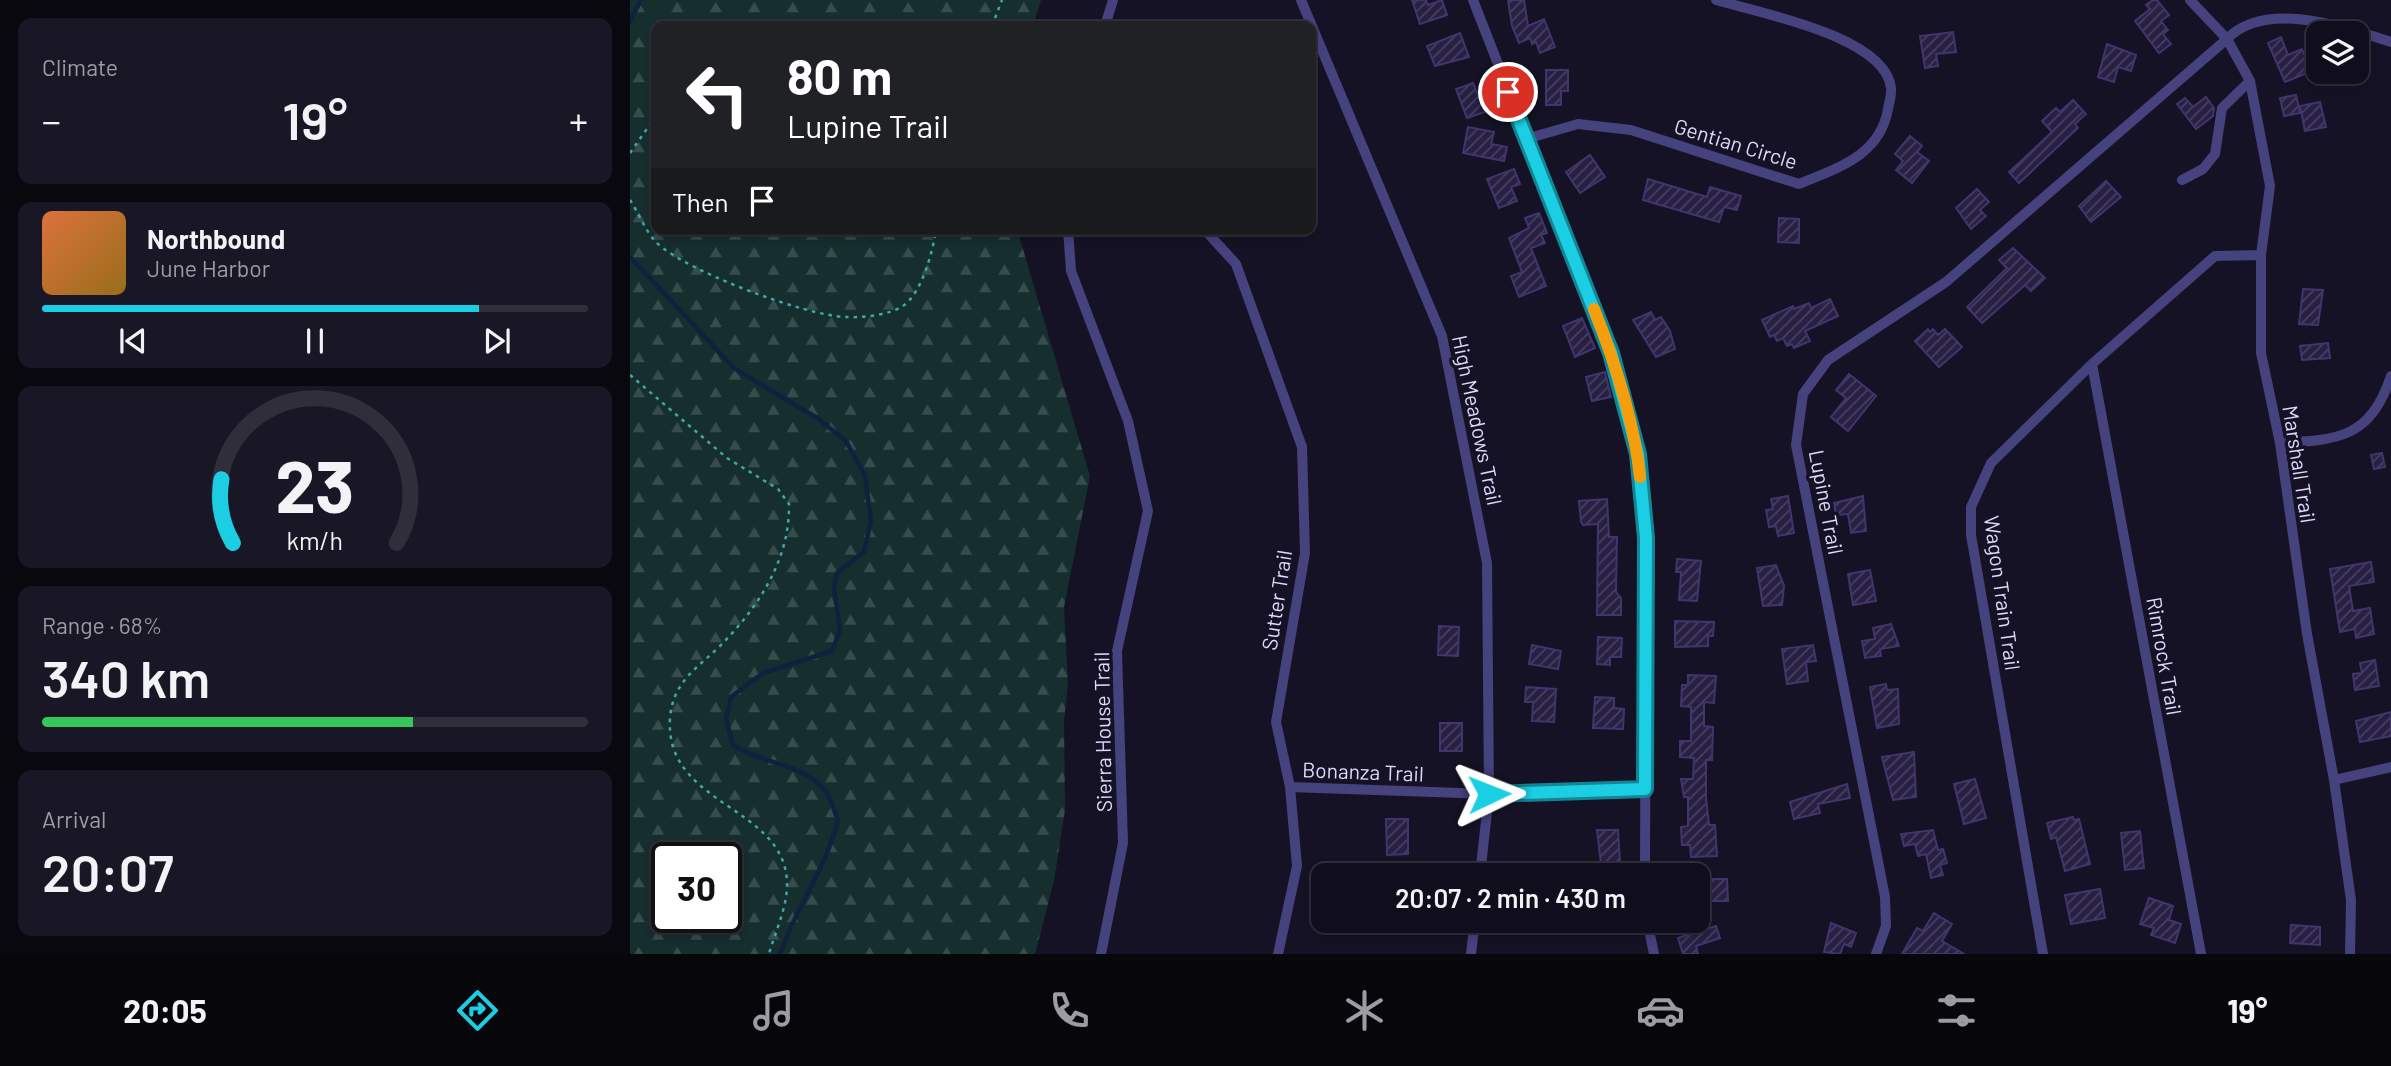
<!DOCTYPE html>
<meta charset="utf-8">
<style>
body{margin:0;font-family:Barlow,sans-serif;background:#191725;color:#f1f3f6;height:100vh;display:flex;flex-direction:column;font-size:26px;white-space:nowrap}
*{box-sizing:border-box;margin:0}
p{font-size:23px;color:#9c9ca3}
.icon{flex:none;width:38px;height:38px;fill:none;stroke:currentColor;stroke-width:2;stroke-linecap:round;stroke-linejoin:round}
.map{position:relative;flex:1;overflow:hidden}
.sheet{display:flex;flex-direction:column;gap:18px;padding:18px;background:#09080f;width:630px}
.sheet>*{flex:none}
.banner{position:absolute;left:21px;top:21px;width:665px;height:214px;border-radius:14px;box-shadow:0 4px 10px #0003,0 0 0 2px #302e3b;background:#202124;color:#fff;overflow:hidden}
.fabs{position:absolute;left:1676px;top:21px;display:grid;gap:14px}
.fabs a{display:grid;place-items:center;width:63px;height:63px;border-radius:14px;background:#100e1c;box-shadow:0 4px 10px #0003,0 0 0 2px #302e3b;font-size:35px}
.speed{position:absolute;left:21px;top:842px;display:flex;gap:14px;font-size:35px;font-weight:700;text-align:center}
.speed>*{display:grid;place-content:center;width:91px;height:91px;border-radius:50%;background:#100e1c;box-shadow:0 4px 10px #0003,0 0 0 2px #302e3b;line-height:1}
.speed .limit{border:4px solid #111;border-radius:10px;background:#fff;color:#111}
.pin{position:absolute;display:grid;place-items:center;width:60px;height:60px;color:#fff;margin:-30px;border:4px solid #fff;border-radius:50%;box-shadow:0 2px 7px #0007}
.me{position:absolute;width:77px;margin:-38px;rotate:88deg;stroke-linejoin:round;filter:drop-shadow(0 0 5px #0008)}
.turn{display:flex;align-items:center;gap:24px;height:147px;padding:0 21px;font-size:32px}
.turn .icon{width:91px;height:91px;stroke-width:2.5}
.turn b{display:block;font-size:49px;line-height:60px}
.then{display:flex;align-items:center;height:66px;padding:0 21px;background:#0003;gap:14px;font-size:26px}
.big{font-size:52px;font-weight:600;line-height:1.1}
.sheet .card{flex:1;display:flex;flex-direction:column;justify-content:center;gap:10px;min-width:0;padding:0 24px;border-radius:14px;background:#191725}
.sheet .dial{align-items:center;gap:0}
.dial svg{height:182px;overflow:visible;fill:none;stroke:#302e3b;stroke-width:7;stroke-linecap:round;text-anchor:middle}
.dial text{fill:#f1f3f6;stroke:none}
.song{display:flex;align-items:center;gap:21px}
.cover{width:84px;height:84px;border-radius:10px;background:linear-gradient(135deg,hsl(20 70% 55%),hsl(40 70% 35%))}
.played{height:7px;border-radius:4px;background:linear-gradient(90deg,#1ccee4 80%,#302e3b 80%)}
.keys{display:flex;justify-content:space-around;direction:ltr}
.heat{display:flex;justify-content:space-between;align-items:center;font-size:38px;direction:ltr}
.charge{height:10px;border-radius:5px;background:linear-gradient(90deg,#34c759 68%,#302e3b 0)}
.trip{position:absolute;left:681px;top:863px;width:399px;height:70px;border-radius:14px;background:#100e1c;box-shadow:0 4px 10px #0003,0 0 0 2px #302e3b;font-weight:600;line-height:70px;text-align:center}
.dock{display:flex;height:112px;justify-content:space-around;align-items:center;background:#06060b;color:#9c9ca3}
.dock .icon{width:49px;height:49px}
.dock .current{color:#1ccee4}
.dock b{font-size:32px;color:#f1f3f6}
main{display:flex;flex:1;min-height:0}
.map>svg:first-child{display:block}
.forest{fill:url(#forest-firs);fill-rule:evenodd}
.lines{fill:none;stroke-linecap:round;stroke-linejoin:round}
.stream{stroke:#10213f;stroke-width:4.5}
.building{fill:url(#building-hatch);stroke:#40356d;stroke-width:2}
.path{stroke:#3eaaa5;stroke-width:2.5;stroke-dasharray:3.5 5;stroke-linecap:butt}
.minor{stroke:#45427e;stroke-width:10}
.route-casing{stroke:#128694;stroke-width:18}
.route{stroke:#1ccee4;stroke-width:12}
.slow{stroke:#f59e0b;stroke-width:12}
.labels{text-anchor:middle;dominant-baseline:central;stroke-width:7;stroke-linejoin:round;paint-order:stroke}
.street-label{font-size:21px;fill:#dedafb;stroke:#151225}
</style>
<main>
<section class="sheet">
<div class="card"><p>Climate</p>
<div class="heat"><a>−</a><b class="big">19°</b><a>+</a></div>
</div>
<div class="card">
<div class="song"><i class="cover"></i><div><b>Northbound</b><p>June Harbor</p></div></div>
<div class="played"></div>
<div class="keys"><svg class="icon" aria-label="previous" viewBox="0 0 24 24"><path d="M18 5L8 12l10 7zM5 5v14"/></svg><svg class="icon" aria-label="pause" viewBox="0 0 24 24"><path d="M8 5v14M16 5v14"/></svg><svg class="icon" aria-label="next" viewBox="0 0 24 24"><path d="M6 5l10 7-10 7zM19 5v14"/></svg></div>
</div>
<div class="card dial"><svg viewBox="0 0 100 80">
<path d="M14 69A42 42 0 1 1 86 69"/>
<path d="M14 69A42 42 0 0 1 9 41" stroke="#1ccee4"/>
<text x="50" y="56" font-size="32" font-weight="700">23</text>
<text x="50" y="72" font-size="11">km/h</text>
</svg></div>
<div class="card"><p>Range · 68%</p><b class="big">340 km</b><div class="charge"></div></div>
<div class="card"><p>Arrival</p><b class="big">20:07</b></div>
</section>
<div class="map">
<svg width="1761" height="954" viewBox="0 0 1761 954">
<defs>
<pattern id="forest-firs" width="22" height="20" patternUnits="userSpaceOnUse" patternTransform="scale(1.75)"><rect width="22" height="20" fill="#162e2d"/><path d="M5 1l3.5 6h-7zM16 11l3.5 6h-7z" fill="#374c4c"/></pattern>
<pattern id="building-hatch" width="6" height="6" patternUnits="userSpaceOnUse" patternTransform="scale(1.75)"><rect width="6" height="6" fill="#282043"/><path d="M-1 1l2-2M0 6l6-6M5 7l2-2" fill="none" stroke="#47405f"/></pattern>
</defs>
<rect width="100%" height="100%" fill="#151225"/>
<path class="forest" d="M0,0h411l-8,26h-377v203h361l73,247 -26,131 4,76 -4,37 1,90 -11,71 -19,73h-405zM37,858h59v59h-59z"/>
<g class="lines">
<path class="stream" d="M0,21l11,-21
M0,257l104,111 83,50 29,23 19,35 6,45 -7,31 -27,21 -3,15 6,42 -8,21 -69,22 -32,24 -5,22 7,26c29,19 68,18 92,45 6,7 9,22 13,30 -12,49 -42,87 -58,134"/>
</g>
<path class="building" d="M782,0h14l2,5 14,-5 5,15 -27,9z
M878,0h16l4,26 16,-7 11,28 -15,6 -4,-11 -4,2 -2,-6 -11,5 -7,-17z
M1523,0h4l12,15 -8,6 7,9 -5,4 8,10 -12,9 -24,-32 15,-12 -4,-4z
M1323,32l3,20 -20,2 2,12 -13,2 -5,-32z
M830,33l9,24 -34,9 -8,-20z
M1651,37l7,18 14,-6 10,22 -27,11 -17,-39z
M1477,44l29,11 -5,16 -13,-4 -4,15 -16,-5z
M916,70h22v21h-7v14h-15z
M843,83l12,29 -18,6 -11,-29z
M1666,95l4,18 -16,3 -4,-18z
M1576,97l8,11 -1,8 -17,13 -19,-25 8,-6 8,9z
M1443,100l13,14 -11,10 3,4 -59,55 -10,-11 43,-40 -10,-11 14,-13 4,4z
M1690,102l6,25 -21,4 -5,-25z
M838,127l26,5 -3,12 16,3 -3,14 -41,-8z
M1280,136l12,10 -5,6 12,9 -17,22 -16,-13 7,-9 -8,-7z
M960,155l15,22 -25,16 -14,-21z
M884,169l6,15 -9,3 6,14 -18,7 -12,-29z
M1018,179l59,18 3,-10 31,9 -4,14 -13,-3 -5,15 -76,-22z
M1476,181l15,16 -30,25 -12,-16z
M1347,189l12,13 -9,8 6,6 -15,13 -15,-21z
M909,213l8,20 -6,2 4,8 -14,5 15,38 -27,11 -8,-21 11,-4 -13,-34 20,-10 -4,-10z
M1149,218l20,1v24l-21,-1z
M1383,248l32,30 -14,13 -6,-6 -43,38 -15,-16 40,-39 -8,-8z
M1673,289l20,1 -5,35 -19,-1z
M1200,299l8,17 -33,15 5,10 -16,7 -2,-4 -5,2 -4,-8 -6,3 -3,-6 -4,2 -8,-17 31,-14 1,3 15,-6 2,5z
M1021,312l4,8 6,-3 9,14 5,18 -19,8 -23,-37z
M952,318l13,30 -20,9 -12,-31z
M1298,329l2,3 3,-3 5,6 7,-6 17,18 -23,20 -24,-26z
M1698,343l2,15 -28,2 -2,-14z
M975,372l6,25 -19,4 -6,-24z
M1219,374l27,22 -28,35 -17,-14 15,-19 -10,-8z
M1752,453l3,14 -11,2 -3,-14z
M1158,496l6,37 -16,3 -2,-10 -7,1 -3,-17 7,-1 -2,-10z
M1233,496l3,35 -15,2 -3,-19 -12,1 -2,-12z
M977,499l2,38h8l-1,55 5,6v17h-24l1,-91 -15,1 -2,-3 -2,-21z
M1047,559l24,2 -4,40 -18,-1 2,-28h-5z
M1741,562l3,20 -25,4 4,25 17,-3 4,26 -18,4 -1,-9 -15,3 -10,-63z
M1146,565l8,21 -2,19 -19,1 -6,-38z
M1240,570l6,31 -23,4 -5,-31z
M1045,621l39,1 -1,14h-5v10l-33,1z
M1261,624l8,22 -19,3 1,7 -16,2 -3,-17 13,-2 -2,-11z
M809,626l20,1 -1,29 -20,-1z
M968,637l24,1 -1,19h-11v8l-13,-1z
M902,645l29,6 -3,18 -29,-5z
M1183,645l3,16 -10,1 2,19 -21,3 -5,-35z
M1745,660l4,26 -24,4 -2,-16 9,-1 -2,-10z
M1058,675l28,1 -2,27 -10,-1v24l9,1 -1,33h-6v38l3,27h6l2,31 -26,1 -1,-12h-8l-1,-18 7,-1v-29h-4l-3,-18h12l1,-21 -14,-1v-16h11v-34l-10,-1 1,-21h6z
M1256,684l1,6 11,-1 1,35 -22,4 -7,-41z
M896,687l30,2 -2,33 -22,-1 1,-19h-8z
M965,697l19,1v10l10,1 -1,20 -30,-1z
M1761,712v24l-31,6 -4,-21z
M810,723h22v28h-22z
M1284,752l2,45 -23,3 -11,-43z
M1345,779l11,39 -22,6 -10,-40z
M1217,784l3,14 -32,6 2,9 -26,6 -4,-17z
M1443,817l1,3 5,-1 11,45 -25,7 -9,-34 -5,2 -4,-16z
M756,819h22v35l-21,1z
M967,830h21l2,34h-19z
M1303,830l5,20 5,-1 4,14 -7,2 3,10 -12,3 -5,-24 -8,2 -3,-12 -11,2 -3,-12z
M1510,831l4,37 -19,2 -4,-37z
M1068,879h29l1,22h-30z
M1470,889l5,29 -34,6 -6,-29z
M1519,898l24,8 -4,14 12,4 -6,19 -24,-8 3,-7 -14,-4z
M1304,913l18,11 -10,17 22,13h-62l15,-26 6,3z
M1201,923l25,10 -5,14 -7,-3 -4,10 -16,-2z
M1661,925l29,2v18l-30,-2z
M1086,926l4,12 -24,8 2,8h-15l-5,-16z"/>
<g class="lines">
<path class="path" d="M362,26l10,-26
M0,153l26,-37
M0,200c8,12 15,30 25,41 27,29 151,75 191,76 16,1 43,-2 57,-11 19,-13 30,-55 33,-77
M0,375l97,83 51,31 11,15c1,56 -31,104 -70,143 -23,22 -46,35 -49,71 -6,88 114,87 117,164 1,24 -12,50 -18,72"/>
<path class="minor" d="M671,0l141,336 45,227 2,231 -9,81
M843,0l138,353 27,101 8,84 -1,337
M1560,0l37,39 23,42 20,105 -9,69v98l19,90 27,191 27,146 17,120 -1,54
M475,26l8,-26
M896,139l52,-15 53,6 168,54c38,-16 81,-28 89,-75 1,-6 4,-15 3,-21 -6,-52 -132,-75 -175,-88
M1552,180l21,-11 12,-15 7,-46 28,-27
M438,229l3,42 57,150 20,90 -31,140 6,192 -22,111
M574,229l32,35 66,183 3,106 -29,169 14,65 7,79 -19,88
M1462,364l109,590
M1650,443c59,-3 90,-5 111,-67
M1704,780l57,-13
M660,787l199,7 156,-5
M1017,920l7,34
M841,954l4,-34
M1246,954l10,-28 -1,-29 -89,-452 7,-51 25,-34 118,-78 281,-243c38,-39 114,-13 164,3
M1413,954l-72,-419v-28l20,-44 101,-99 123,-108 46,-1"/>
</g>
<g class="lines">
<g class="route-casing">
<path id="route" d="M859,794l156,-5 1,-251 -8,-84 -27,-101 -103,-261"/>
</g>
<use href="#route" class="route"/>
<path class="slow" d="M964,309c21,53 40,111 46,168"/>
</g>
<g class="labels">
<g class="street-label">
<text transform="translate(1106 143) rotate(17)">Gentian Circle</text>
<text transform="translate(848 420) rotate(78)">High Meadows Trail</text>
<text transform="translate(1670 464) rotate(81)">Marshall Trail</text>
<text transform="translate(1197 502) rotate(79)">Lupine Trail</text>
<text transform="translate(1373 593) rotate(82)">Wagon Train Trail</text>
<text transform="translate(646 600) rotate(-81)">Sutter Trail</text>
<text transform="translate(1535 656) rotate(80)">Rimrock Trail</text>
<text transform="translate(472 732) rotate(-91)">Sierra House Trail</text>
<text transform="translate(733 771) rotate(2)">Bonanza Trail</text>
</g>
</g>
</svg>
<div class="fabs">
<a><svg class="icon" aria-label="layers" viewBox="0 0 24 24"><path d="M12 4l9 5-9 5-9-5zM3 14l9 5 9-5"/></svg></a>
</div>
<div class="speed"><div class="limit">30</div></div>
<div class="pin" style="left:878px;top:92px;background:#d93025"><svg class="icon" aria-label="arrive" viewBox="0 0 24 24"><path d="M6 21V4h12l-3 4 3 4H6"/></svg></div>
<svg class="me" style="left:859px;top:794px" viewBox="-20 -20 40 40"><path d="M0-17L14 15 0 8-14 15z" fill="#1ccee4" stroke="#fff" stroke-width="4"/></svg>
<div class="trip">20:07 · 2 min · 430 m</div>
<div class="banner">
<div class="turn"><svg class="icon" aria-label="left" viewBox="0 0 24 24"><path d="M17 20v-9H6M10 6l-5 5 5 5"/></svg><div><b>80 m</b>Lupine Trail</div></div>
<div class="then">Then<svg class="icon" aria-label="arrive" viewBox="0 0 24 24"><path d="M6 21V4h12l-3 4 3 4H6"/></svg></div>
</div>
</div>
</main>
<nav class="dock">
<b>20:05</b>
<svg class="icon current" aria-label="directions" viewBox="0 0 24 24"><path d="M12 3l9 9-9 9-9-9zM9 14v-3h6M13 9l2 2-2 2"/></svg>
<svg class="icon" aria-label="music" viewBox="0 0 24 24"><path d="M9 18V5l10-2v13"/><circle cx="6" cy="18" r="3"/><circle cx="16" cy="16" r="3"/></svg>
<svg class="icon" aria-label="phone" viewBox="0 0 24 24"><path d="M5 4h4l2 5-3 2q2 4 5 5l2-3 5 2v4C11 20 4 13 5 4z"/></svg>
<svg class="icon" aria-label="climate" viewBox="0 0 24 24"><path d="M12 3v18M4 7l16 10M4 17L20 7"/></svg>
<svg class="icon" aria-label="car" viewBox="0 0 24 24"><path d="M5 17H2v-5l4-1 3-4h7l3 4 3 1v5h-3M9 17h6M6 11h13"/><circle cx="7" cy="17" r="2"/><circle cx="17" cy="17" r="2"/></svg>
<svg class="icon" aria-label="filters" viewBox="0 0 24 24"><path d="M4 7h16M4 17h16"/><circle cx="9" cy="7" r="2"/><circle cx="15" cy="17" r="2"/></svg>
<b>19°</b>
</nav>
